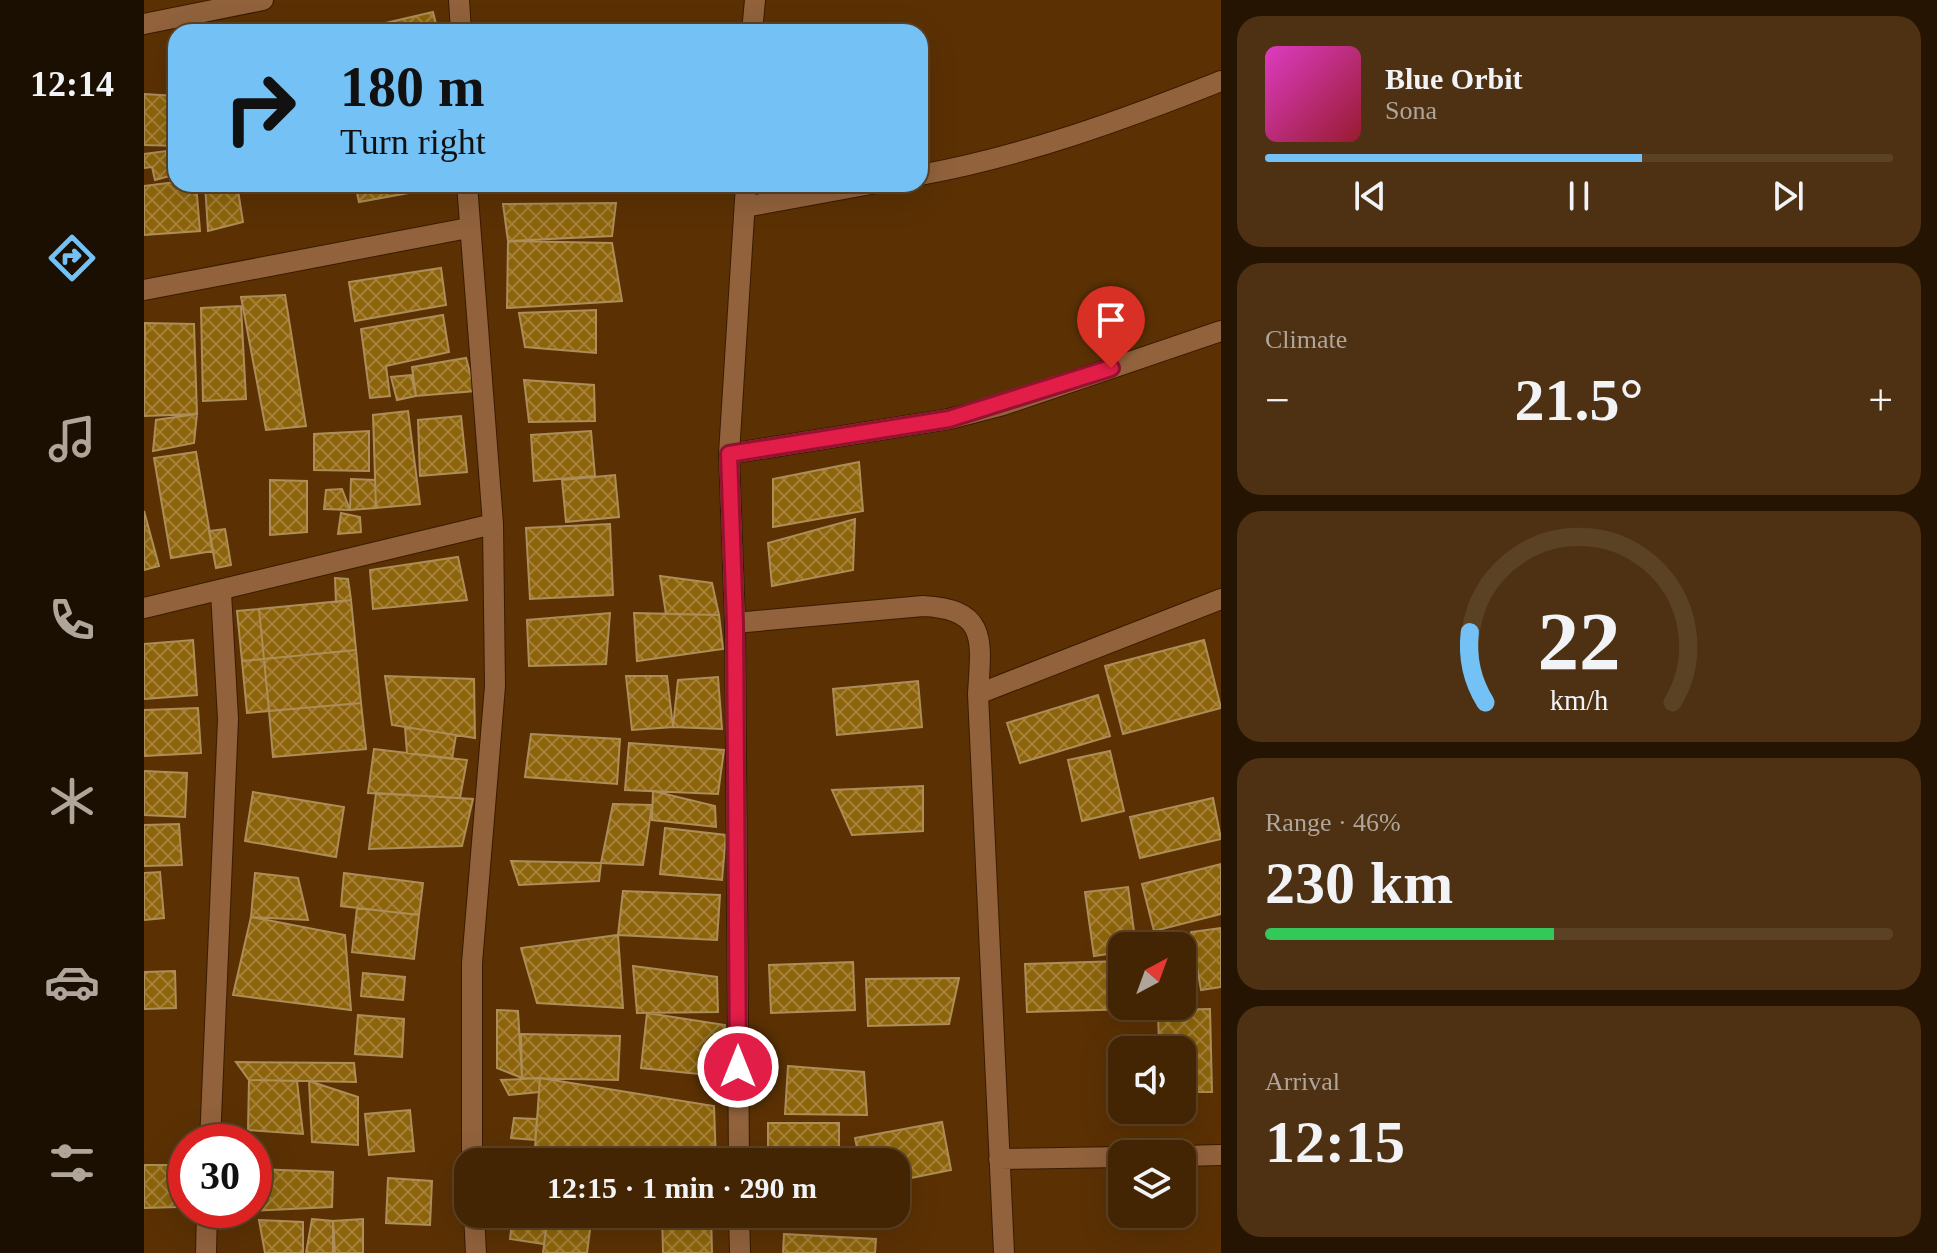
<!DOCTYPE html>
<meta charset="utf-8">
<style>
body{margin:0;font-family:"Times New Roman",serif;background:#4e3112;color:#f1f3f6;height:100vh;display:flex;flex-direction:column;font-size:30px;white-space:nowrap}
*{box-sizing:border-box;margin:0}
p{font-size:26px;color:#afa59a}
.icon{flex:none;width:44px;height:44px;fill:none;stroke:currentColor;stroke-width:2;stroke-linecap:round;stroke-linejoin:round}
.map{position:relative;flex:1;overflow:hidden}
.drawer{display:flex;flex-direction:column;gap:16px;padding:16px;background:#251402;width:716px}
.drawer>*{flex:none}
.hud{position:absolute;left:24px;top:24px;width:760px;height:168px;border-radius:24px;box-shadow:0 8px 32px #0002,0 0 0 2px #5c4225;background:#73c1f5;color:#111;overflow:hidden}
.needle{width:52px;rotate:41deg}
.tools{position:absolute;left:964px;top:932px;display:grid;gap:16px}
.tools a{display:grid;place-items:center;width:88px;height:88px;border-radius:16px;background:#442503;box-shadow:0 8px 32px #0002,0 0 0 2px #5c4225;font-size:40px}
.speed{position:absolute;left:24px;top:1124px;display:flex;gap:16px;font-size:40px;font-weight:700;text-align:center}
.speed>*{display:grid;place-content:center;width:104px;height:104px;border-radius:50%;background:#442503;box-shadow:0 8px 32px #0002,0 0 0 2px #5c4225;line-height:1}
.speed .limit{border:12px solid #d22;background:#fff;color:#111}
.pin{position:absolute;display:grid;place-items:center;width:68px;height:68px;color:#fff;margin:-82px -34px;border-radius:50% 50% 50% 0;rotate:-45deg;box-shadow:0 0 8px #0007}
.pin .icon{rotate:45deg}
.me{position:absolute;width:88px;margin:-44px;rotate:0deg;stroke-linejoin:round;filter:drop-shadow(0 0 6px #0008)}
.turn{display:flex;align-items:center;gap:28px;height:168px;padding:0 40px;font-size:36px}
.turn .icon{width:104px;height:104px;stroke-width:2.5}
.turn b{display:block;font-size:56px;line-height:68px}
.big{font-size:60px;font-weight:600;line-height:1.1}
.drawer .card{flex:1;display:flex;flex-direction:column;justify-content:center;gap:12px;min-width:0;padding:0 28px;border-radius:24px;background:#4e3112}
.drawer .dial{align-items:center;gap:0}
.dial svg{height:208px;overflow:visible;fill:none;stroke:#5c4225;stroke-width:7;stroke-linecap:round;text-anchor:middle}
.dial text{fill:#f1f3f6;stroke:none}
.song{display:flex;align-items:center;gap:24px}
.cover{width:96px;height:96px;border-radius:12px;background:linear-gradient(135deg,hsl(310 70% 55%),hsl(350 70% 35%))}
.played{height:8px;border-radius:4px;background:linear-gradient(90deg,#73c1f5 60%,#5c4225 60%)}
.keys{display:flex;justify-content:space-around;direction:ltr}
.heat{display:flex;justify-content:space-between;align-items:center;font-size:44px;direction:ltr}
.charge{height:12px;border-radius:6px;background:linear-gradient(90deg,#34c759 46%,#5c4225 0)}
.trip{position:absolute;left:310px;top:1148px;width:456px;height:80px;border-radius:24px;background:#442503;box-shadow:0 8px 32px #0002,0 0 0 2px #5c4225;font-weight:600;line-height:80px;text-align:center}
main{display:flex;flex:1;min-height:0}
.dock{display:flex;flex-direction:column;width:144px;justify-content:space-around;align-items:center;background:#1b0f01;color:#afa59a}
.dock .icon{width:56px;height:56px}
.dock .on{color:#73c1f5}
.dock b{font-size:36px;color:#f1f3f6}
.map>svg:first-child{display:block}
.building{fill:url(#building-cross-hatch);stroke:#ad8d58;stroke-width:2}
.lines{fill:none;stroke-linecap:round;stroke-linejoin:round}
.street-casing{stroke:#3a1b00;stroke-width:22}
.street{stroke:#91623c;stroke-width:20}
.route-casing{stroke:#92132f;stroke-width:20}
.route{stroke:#e11d48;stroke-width:14}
</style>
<main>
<nav class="dock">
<b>12:14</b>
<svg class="icon on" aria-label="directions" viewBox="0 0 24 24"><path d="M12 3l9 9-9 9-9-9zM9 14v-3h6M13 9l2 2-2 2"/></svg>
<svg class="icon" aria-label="music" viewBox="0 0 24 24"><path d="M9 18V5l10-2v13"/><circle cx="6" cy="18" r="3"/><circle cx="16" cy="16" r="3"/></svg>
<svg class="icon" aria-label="phone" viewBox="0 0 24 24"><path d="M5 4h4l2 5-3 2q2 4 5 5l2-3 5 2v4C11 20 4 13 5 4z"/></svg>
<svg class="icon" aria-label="climate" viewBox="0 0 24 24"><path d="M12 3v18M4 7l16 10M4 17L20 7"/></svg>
<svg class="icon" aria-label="car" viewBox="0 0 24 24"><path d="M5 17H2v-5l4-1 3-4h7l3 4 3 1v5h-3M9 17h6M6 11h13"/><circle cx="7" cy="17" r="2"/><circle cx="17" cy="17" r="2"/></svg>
<svg class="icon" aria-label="filters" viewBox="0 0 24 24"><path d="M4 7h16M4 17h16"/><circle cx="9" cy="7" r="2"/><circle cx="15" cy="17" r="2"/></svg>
</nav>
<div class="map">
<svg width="1077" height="1253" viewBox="0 0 1077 1253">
<defs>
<pattern id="building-cross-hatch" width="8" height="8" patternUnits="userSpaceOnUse" patternTransform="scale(2)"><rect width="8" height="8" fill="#8d640b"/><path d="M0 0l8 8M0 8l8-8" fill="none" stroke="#a38138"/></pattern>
</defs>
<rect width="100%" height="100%" fill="#5b3104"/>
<path class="building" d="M289,12l5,20h-73l-1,-4z
M185,27l1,5h-32z
M0,94l32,2v50l-32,-1z
M22,151l4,25 -15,4 -3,-13 -8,1v-14z
M32,182l20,2 4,47 -56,4v-49z
M61,184h32l6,38 -35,9z
M211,184h87v3l-83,15z
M472,203l-4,33 -104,5 -5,-37z
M364,241l104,2 10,58 -115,7z
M297,268l5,37 -91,16 -6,-39z
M141,295l21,131 -40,4 -25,-133z
M97,306l5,93 -43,2 -2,-93z
M452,310v43l-71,-6 -6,-34z
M299,315l6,37 -63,14 4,30 -20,2 -9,-69z
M1,323l49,1 3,90 -53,2z
M322,358l9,33 -59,5 -4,-29z
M267,375l5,21 -19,4 -6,-23z
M380,380l70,5 1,36 -66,1z
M264,411l12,93 -44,4 -3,-93z
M53,414l-3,29 -41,8 3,-31z
M317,416l6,56 -47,4 -2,-56z
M225,431v40l-55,-1v-36z
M447,431l4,45 -61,5 -3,-46z
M52,452l17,99 -42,7 -17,-100z
M715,462l4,49 -90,16v-48z
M471,475l4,42 -53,5 -4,-42z
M207,479l24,1 1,28 -26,2z
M126,480l37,1v51l-37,3z
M198,489l8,21 -26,-1 2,-19z
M0,511l15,55 -15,4z
M197,513l19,4 1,15 -23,2z
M711,519l-2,51 -81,16 -4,-43z
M466,524l3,71 -83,4 -4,-71z
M81,529l6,36 -15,3 -7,-37z
M314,557l9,43 -94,9 -3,-39z
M516,576l52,7 7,32 -53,-1z
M191,578l13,1 3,21 -15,2z
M207,600l5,50 -92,9 -5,-50z
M115,609l5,50 -22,2 -5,-50z
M466,613l-4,51 -77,2 -2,-46z
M490,613l85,2 4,34 -86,12z
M49,640l4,55 -53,4v-55z
M1060,640l17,68 -98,26 -18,-68z
M212,650l5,53 -92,8 -5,-52z
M120,659l5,52 -22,2 -5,-52z
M241,676l89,3 1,59 -83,-13z
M482,676h41l6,51 -41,3z
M574,677l4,52 -49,-2 5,-47z
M774,681l4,46 -85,8 -4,-46z
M954,695l12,41 -90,27 -13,-40z
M217,703l5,46 -93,8 -4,-46z
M54,708l3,45 -57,3v-46z
M261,727l51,8 -4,24 -45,-6z
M387,734l89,5 -3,45 -92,-7z
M485,743l95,7 -6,44 -93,-4z
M230,749l93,11 -7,38 -92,-5z
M966,751l14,60 -42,10 -14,-61z
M0,771l43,2 -2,44 -41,-2z
M779,786v45l-71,4 -20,-45z
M509,791l62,15 1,21 -64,-7z
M109,792l91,15 -8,50 -91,-16z
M232,793l97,6 -11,47 -93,3z
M1069,798l8,41 -81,19 -10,-41z
M469,804l39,1 -9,60 -42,-2z
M35,824l3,41 -38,1v-41z
M521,828l61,7 -4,45 -62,-6z
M367,861l90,2 -2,18 -80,4z
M1077,864v50l-67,17 -12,-47z
M16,872l4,46 -20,2v-47z
M111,873l43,5 10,42 -57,-3z
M200,873l79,10 -4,32 -78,-9z
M984,887l8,59h-14v6l-28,4 -9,-64z
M479,891l97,4 -3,45 -99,-5z
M213,908l62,7 -5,44 -62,-7z
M107,917l94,18 6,75 -118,-15z
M1077,928v59l-20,3 -10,-58z
M474,935l5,73 -86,-5 -16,-55z
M978,961v45h12v3l-107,3 -2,-48z
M709,962l2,48 -84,3 -2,-48z
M489,966l84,11 1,35 -81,1z
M31,971l1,37 -32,1v-37z
M219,973l42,4 -2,23 -42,-4z
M815,978l-10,46 -81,2 -2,-47z
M1066,1009l2,83h-30v-42h-23l-1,-40z
M353,1010l21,1 4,67 -25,-10z
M503,1013l78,12 -7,51 -77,-8z
M214,1015l46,4 -2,38 -47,-3z
M377,1034l99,2 -2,44 -96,-2z
M92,1062l118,1 2,19 -107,-2z
M644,1066l76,6 3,43 -82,-1z
M396,1078l174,28 2,56h-182z
M396,1078l-1,14 -30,3 -8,-15z
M105,1080l48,1 6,53 -55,-4z
M165,1081l49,16v48l-46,-3z
M266,1110l4,41 -45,4 -4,-41z
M370,1118l23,1 -2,21 -24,-2z
M798,1122l9,48 -55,11v-19h-36l-5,-24z
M624,1123h71v39h-71z
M0,1165h33l1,42 -34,1z
M112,1169l77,3 -1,35 -81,4 3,-1z
M244,1178l44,3 -2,44 -44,-2z
M369,1214h35l-4,30 -34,-5z
M404,1214h44l-5,39h-44z
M518,1214h49l1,39h-49z
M168,1219l21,2v32h-27z
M219,1219v34h-28l-2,-32z
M115,1220l44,2v31h-38z
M640,1234l92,5 -1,14h-92z"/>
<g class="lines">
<g class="street-casing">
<path id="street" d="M315,0l2,32
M0,24l119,-24
M608,32l3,-32
M776,175c104,-19 203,-55 301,-94
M323,184l26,340 2,162 -23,277v199
M601,207l126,-23
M0,290l324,-62
M585,454l220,-35 54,-14 218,-74
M0,608l349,-84
M591,623l188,-17c66,3 58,36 55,88l26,559
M834,694l243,-95
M66,1142l18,-423 -7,-127
M1038,1156l39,-1
M855,1159l123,-2
M595,1162l-4,-539 -6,-169 17,-270
M330,1214l2,39
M595,1214l1,39
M62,1253l1,-43"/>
</g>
<use href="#street" class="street"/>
</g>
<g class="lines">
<g class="route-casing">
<path id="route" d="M594,1067l-3,-444 -6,-169 220,-35 162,-51"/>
</g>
<use href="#route" class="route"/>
</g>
</svg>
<div class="tools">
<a><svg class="needle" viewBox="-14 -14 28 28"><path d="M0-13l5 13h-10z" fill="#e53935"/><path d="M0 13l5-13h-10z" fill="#afa59a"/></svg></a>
<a><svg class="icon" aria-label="sound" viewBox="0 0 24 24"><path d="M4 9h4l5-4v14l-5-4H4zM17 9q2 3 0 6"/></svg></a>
<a><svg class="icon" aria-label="layers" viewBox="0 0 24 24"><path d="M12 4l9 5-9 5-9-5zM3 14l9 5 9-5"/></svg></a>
</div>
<div class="speed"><div class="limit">30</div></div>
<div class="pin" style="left:967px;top:368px;background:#d93025"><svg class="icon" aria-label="arrive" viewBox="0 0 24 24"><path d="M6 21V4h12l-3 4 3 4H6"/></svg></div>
<svg class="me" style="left:594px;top:1067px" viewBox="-20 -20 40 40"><circle r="17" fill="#e11d48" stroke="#fff" stroke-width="3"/><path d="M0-11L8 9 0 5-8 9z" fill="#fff"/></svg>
<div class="trip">12:15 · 1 min · 290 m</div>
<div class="hud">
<div class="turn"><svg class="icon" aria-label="right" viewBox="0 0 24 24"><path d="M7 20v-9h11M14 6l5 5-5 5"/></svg><div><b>180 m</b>Turn right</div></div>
</div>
</div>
<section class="drawer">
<div class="card">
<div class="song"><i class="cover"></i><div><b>Blue Orbit</b><p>Sona</p></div></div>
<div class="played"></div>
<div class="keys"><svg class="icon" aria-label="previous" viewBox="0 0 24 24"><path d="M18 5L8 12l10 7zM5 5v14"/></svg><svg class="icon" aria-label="pause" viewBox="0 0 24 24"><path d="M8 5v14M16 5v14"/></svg><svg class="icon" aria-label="next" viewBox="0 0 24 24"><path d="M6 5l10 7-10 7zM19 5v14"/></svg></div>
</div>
<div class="card"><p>Climate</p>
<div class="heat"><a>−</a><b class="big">21.5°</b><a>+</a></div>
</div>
<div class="card dial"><svg viewBox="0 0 100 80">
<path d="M14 69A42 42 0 1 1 86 69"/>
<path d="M14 69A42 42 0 0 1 8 42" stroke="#73c1f5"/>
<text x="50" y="56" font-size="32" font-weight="700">22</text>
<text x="50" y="72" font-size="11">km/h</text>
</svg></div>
<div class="card"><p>Range · 46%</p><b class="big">230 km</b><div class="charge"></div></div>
<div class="card"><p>Arrival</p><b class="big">12:15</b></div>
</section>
</main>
